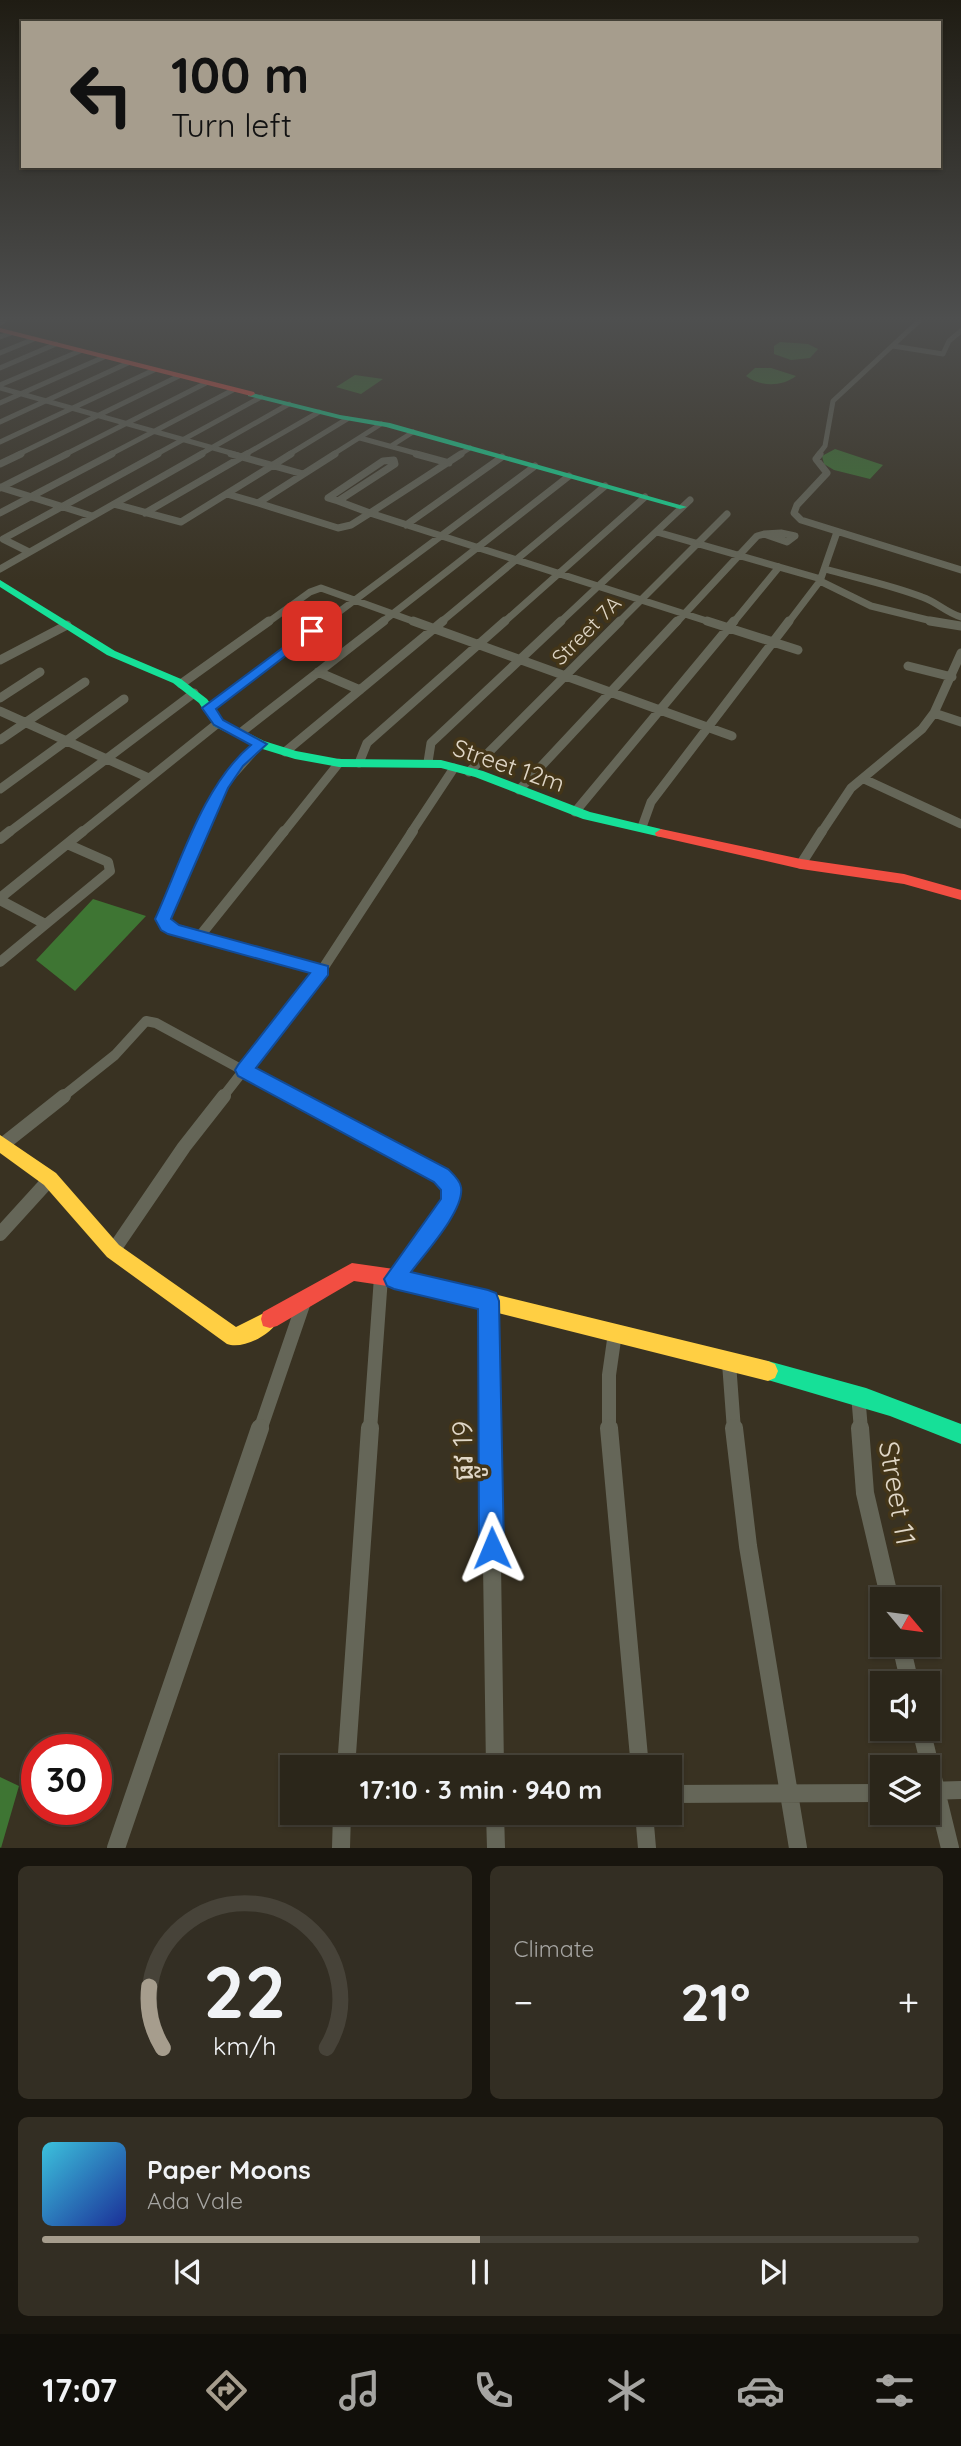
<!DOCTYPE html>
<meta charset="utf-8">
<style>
body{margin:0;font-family:Quicksand,"Noto Sans Khmer",sans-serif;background:#332e23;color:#f1f3f6;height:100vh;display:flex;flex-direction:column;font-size:26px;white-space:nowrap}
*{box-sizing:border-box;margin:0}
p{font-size:23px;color:#a6a5a2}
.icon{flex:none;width:38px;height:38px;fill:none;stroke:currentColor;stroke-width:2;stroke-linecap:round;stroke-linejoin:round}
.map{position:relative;height:1848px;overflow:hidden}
.sheet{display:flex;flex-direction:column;gap:18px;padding:18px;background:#18150e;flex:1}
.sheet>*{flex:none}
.guide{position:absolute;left:21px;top:21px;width:920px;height:147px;border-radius:0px;box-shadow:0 2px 5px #0004,0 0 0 2px #474339;background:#a69d8d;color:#111;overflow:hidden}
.needle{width:46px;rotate:119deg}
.controls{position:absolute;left:870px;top:1587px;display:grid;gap:14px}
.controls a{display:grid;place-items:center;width:70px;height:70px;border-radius:0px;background:#2b261a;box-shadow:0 2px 5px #0004,0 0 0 2px #474339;font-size:35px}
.speed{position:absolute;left:21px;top:1734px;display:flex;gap:14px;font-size:35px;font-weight:700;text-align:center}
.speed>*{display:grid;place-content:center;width:91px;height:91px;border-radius:50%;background:#2b261a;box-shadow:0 2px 5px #0004,0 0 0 2px #474339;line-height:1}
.speed .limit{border:10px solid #d22;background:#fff;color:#111}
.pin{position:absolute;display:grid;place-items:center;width:60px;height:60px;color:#fff;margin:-30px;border-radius:14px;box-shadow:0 4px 10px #0006}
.me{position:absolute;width:77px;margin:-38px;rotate:359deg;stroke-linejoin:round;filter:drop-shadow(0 0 5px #0008)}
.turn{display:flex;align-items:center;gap:24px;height:147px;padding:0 35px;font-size:32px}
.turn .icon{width:91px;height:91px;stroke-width:2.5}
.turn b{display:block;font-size:49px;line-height:60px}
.big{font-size:52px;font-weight:700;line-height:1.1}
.sheet .tile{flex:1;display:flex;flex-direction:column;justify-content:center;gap:10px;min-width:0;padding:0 24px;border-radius:10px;background:#332e23}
.sheet .dial{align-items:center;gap:0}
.dial svg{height:182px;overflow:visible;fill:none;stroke:#474339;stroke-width:7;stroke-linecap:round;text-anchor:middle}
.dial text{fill:#f1f3f6;stroke:none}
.song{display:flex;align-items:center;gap:21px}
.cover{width:84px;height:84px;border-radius:10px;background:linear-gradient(135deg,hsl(190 70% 55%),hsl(230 70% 35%))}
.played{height:7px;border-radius:4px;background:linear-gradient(90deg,#a69d8d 50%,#474339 50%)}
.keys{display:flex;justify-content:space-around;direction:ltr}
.heat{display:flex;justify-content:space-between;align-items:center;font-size:38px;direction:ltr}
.sheet .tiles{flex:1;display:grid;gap:18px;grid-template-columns:1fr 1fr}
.tile:last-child{grid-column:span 2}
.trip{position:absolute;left:280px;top:1755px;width:402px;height:70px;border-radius:0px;background:#2b261a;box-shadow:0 2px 5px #0004,0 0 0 2px #474339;font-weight:700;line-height:70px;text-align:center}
.tab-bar{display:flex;height:112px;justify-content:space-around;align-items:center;background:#110f0a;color:#a6a5a2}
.tab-bar .icon{width:49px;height:49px}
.tab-bar .current{color:#a69d8d}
.tab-bar b{font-size:32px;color:#f1f3f6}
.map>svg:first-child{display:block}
.water{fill:#3e7533}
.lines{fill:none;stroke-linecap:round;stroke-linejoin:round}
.street-far5{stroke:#656658;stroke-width:5}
.street-far4{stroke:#656658;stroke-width:7}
.street-far3{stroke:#656658;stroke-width:9}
.street-far2{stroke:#656658;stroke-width:10}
.street-far1{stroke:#656658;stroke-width:14}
.street{stroke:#656658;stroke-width:18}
.fast{fill:#16e098;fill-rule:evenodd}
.slow{fill:#ffcf43;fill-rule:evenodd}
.jam{fill:#f24e42;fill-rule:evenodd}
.route{fill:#1a73e8;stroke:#114b97;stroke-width:2}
.labels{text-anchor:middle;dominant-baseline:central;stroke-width:7;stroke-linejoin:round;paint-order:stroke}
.far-street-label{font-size:21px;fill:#e0d7c7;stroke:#433518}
.street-label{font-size:24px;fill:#e0d7c7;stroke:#433518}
.near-street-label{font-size:28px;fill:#e0d7c7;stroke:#433518}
</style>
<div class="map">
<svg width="961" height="1848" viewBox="0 0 961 1848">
<rect width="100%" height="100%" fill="#393222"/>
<path class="water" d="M780,342l28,2 10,5 -8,9 -19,2 -17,-6v-8z
M755,368h16l25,8c-14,11 -36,11 -50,0z
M355,375l28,4 -22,15 -25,-7z
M835,449l48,16 -13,14 -36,-9 -10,-6 -2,-8z
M93,899l53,17 -71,75 -39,-31z
M0,1777l19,9 -18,62 -1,-1z"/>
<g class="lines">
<path class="street-far5" d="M0,323l4,-2
M0,337l11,-4
M893,346l50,8 6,-13 12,-10
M0,353l34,-14
M0,368l56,-24
M0,385l80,-34
M0,388l238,67
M0,403l104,-46
M0,422l128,-59
M360,438l62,17
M0,442l154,-72
M391,446l22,-14
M17,455l162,-79
M64,455l142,-72
M109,455l124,-65
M155,455l106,-58
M199,455l90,-51
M244,455l75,-43
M288,455l59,-36
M332,455l49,-31
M459,455l11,-7
M818,455l7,-9 8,-45 86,-80"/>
<path class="street-far4" d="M231,454l72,20
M416,454l33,9
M461,454l-91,59 343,110
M820,454l-4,5 11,14 -30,32 -3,8 7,7 160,50
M394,460l1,4 -57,37 -10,-3 55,-37z
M0,464l21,-10
M0,487l92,29
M0,488l67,-34
M227,494l31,9 77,-49
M338,501l32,12
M258,503l80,25 13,-3 19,-12
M114,504l67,18 110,-68
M0,513l112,-59
M145,513l102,-59
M406,525l96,-68
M657,532l164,47
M837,532l-17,49 51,25 69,17
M781,533l14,3 -8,6 -23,-8z
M29,552l-26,-13 155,-85
M0,569l202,-115
M825,569c32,9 66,16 97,28 15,5 23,15 39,20
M267,623l43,-31 11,-4 97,35
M324,623l211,-157
M381,623l188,-147
M440,623l165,-137
M503,623l142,-126
M559,623l131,-123
M618,623l109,-109
M676,623l81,-87 7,-2
M733,623l46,-56
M788,623l32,-42"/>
<path class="street-far3" d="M413,621l319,115
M707,621l91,29
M930,621l31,5
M0,660l67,-35
M908,666l44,11
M318,672l42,18
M181,684l88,-63
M0,698l40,-26
M209,708l117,-87
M0,711l149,67
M934,713l27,9
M239,734l145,-113
M0,740l85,-58
M285,752l158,-131
M428,762l3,-19 130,-122
M359,763l8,-20 138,-122
M469,772l151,-151
M864,779l97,45
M0,789l124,-90
M519,790l158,-169
M575,812l159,-191
M642,827l9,-25 138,-181
M8,833l186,-140
M81,833l137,-110
M199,833l28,-52 33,-37
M283,833l56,-70
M411,833l43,-65
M821,833l30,-45 71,-59 12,-16 27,-60"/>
<path class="street-far2" d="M200,831l-37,88 3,7 156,44
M0,839l10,-8
M801,864l21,-33
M0,898l83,-67
M0,900l45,24
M199,937l85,-106
M0,962l110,-91 -2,-9 -41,-18
M61,1098l54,-43 31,-34 10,2 138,75
M222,1098l100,-128 91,-139"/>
<path class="street-far1" d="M291,1096l157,85 4,12 -2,9 -56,76
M2,1145l62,-49
M0,1234l50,-55
M113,1251l71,-104 40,-51
M488,1301l2,129
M729,1363l5,67
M858,1394l3,36
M260,1430l45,-131
M370,1430l11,-153
M609,1430v-55l6,-42"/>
<path class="street" d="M490,1428l5,340
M609,1428l31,340
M734,1428l14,118 50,302
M860,1428l5,65 25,107
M901,1645l9,39
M921,1729l29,119
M346,1768l24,-340
M928,1791l33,-1
M670,1794l212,-1
M495,1813l1,35
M644,1813l3,35
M116,1848l144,-420
M341,1848l1,-35"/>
<path class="fast" d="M248,392l92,23 50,8 297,84 -7,2 -294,-82 -46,-8 -92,-23z
M0,580l115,71 66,28 26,20 15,21 42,21 32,10 43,8 102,1 42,11 107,41 71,17 6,4 -6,4 -78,-18 -108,-42 -34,-9 -102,-1 -44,-8 -39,-12 -42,-21 -15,-23 -26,-20 -66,-28 -107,-68z
M768,1361l98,27 95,36v20l-71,-28 -129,-38 -3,-7 3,-7z"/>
<path class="slow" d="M0,1135l56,38 63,72 117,82 34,-17 7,2 2,7c-6,15 -36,31 -52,25l-120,-87 -63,-72 -44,-32z
M490,1293l278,68 7,3 3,7 -3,7 -7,3 -278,-70 -7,-2 -2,-7 2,-7z"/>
<path class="jam" d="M0,328l254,64 1,2 -4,2 -251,-64z
M661,829l140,30 103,15 57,16v10l-57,-16 -103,-15 -145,-33 -1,-3z
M352,1263l42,6 96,24 7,2 2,7 -2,7 -7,2 -96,-24 -40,-6 -77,45 -7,2 -7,-2 -2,-7 2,-7z"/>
</g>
<linearGradient id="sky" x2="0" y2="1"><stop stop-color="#1f1c13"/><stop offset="0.55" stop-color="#4e4f4f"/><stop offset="1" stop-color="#4e4f4f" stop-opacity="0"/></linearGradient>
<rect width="961" height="580" fill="url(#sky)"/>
<path class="route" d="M308,629l10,2 -102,78 7,11 44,24 -24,22 -15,22 -57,131 8,6 149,41v9l-72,93 192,101c5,5 12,11 13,18 4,23 -36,66 -50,85l77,18 8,3 3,8 5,247 -3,9 -9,3 -9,-3 -4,-9 -1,-239 -84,-20 -7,-3 -3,-7 57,-80v-9l-7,-8 -196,-106 -3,-6 3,-5 72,-92 -142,-39 -7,-4 -6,-11c26,-57 48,-134 96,-174l-37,-20 -12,-17z"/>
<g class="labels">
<g class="far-street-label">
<text transform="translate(586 630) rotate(-45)">Street 7A</text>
</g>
<g class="street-label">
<text transform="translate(509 765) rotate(19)">Street 12m</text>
</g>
<g class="near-street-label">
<text transform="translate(462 1451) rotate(-91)">ផ្លូវ 19</text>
<text transform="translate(898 1493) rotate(80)">Street 11</text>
</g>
</g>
</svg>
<div class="controls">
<a><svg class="needle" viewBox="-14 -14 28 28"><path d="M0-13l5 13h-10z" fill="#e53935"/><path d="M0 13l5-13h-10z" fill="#a6a5a2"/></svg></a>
<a><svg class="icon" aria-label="sound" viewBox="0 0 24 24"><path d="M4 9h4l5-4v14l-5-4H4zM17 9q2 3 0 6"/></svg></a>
<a><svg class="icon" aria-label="layers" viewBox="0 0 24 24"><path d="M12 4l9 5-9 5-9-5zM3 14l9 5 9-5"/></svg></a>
</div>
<div class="speed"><div class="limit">30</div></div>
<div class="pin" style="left:312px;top:631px;background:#d93025"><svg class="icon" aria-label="arrive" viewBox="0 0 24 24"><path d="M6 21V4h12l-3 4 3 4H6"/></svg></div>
<svg class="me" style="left:492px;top:1548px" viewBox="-20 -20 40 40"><path d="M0-17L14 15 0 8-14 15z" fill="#1a73e8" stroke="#fff" stroke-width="4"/></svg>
<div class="trip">17:10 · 3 min · 940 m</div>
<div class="guide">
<div class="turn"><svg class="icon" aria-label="left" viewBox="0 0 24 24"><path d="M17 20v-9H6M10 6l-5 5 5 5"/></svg><div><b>100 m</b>Turn left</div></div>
</div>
</div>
<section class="sheet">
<div class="tiles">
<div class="tile dial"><svg viewBox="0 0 100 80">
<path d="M14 69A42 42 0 1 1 86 69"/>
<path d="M14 69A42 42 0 0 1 8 42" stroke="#a69d8d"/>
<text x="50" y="56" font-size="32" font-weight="700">22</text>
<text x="50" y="72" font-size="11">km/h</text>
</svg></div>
<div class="tile"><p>Climate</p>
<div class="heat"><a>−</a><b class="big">21°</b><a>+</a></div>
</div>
<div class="tile">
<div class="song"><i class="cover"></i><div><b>Paper Moons</b><p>Ada Vale</p></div></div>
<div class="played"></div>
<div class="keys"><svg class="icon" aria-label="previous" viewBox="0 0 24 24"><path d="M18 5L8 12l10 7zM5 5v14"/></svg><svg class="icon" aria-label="pause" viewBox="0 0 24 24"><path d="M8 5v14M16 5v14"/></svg><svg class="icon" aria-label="next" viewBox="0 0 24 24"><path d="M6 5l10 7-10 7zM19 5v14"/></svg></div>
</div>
</div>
</section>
<nav class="tab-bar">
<b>17:07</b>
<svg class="icon current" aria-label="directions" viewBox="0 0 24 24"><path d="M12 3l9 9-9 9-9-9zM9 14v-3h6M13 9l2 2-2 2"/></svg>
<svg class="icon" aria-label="music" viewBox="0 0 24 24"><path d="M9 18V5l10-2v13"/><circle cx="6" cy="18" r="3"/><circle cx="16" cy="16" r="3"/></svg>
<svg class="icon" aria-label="phone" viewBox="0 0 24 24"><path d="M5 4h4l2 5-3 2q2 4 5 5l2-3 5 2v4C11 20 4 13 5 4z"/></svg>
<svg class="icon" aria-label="climate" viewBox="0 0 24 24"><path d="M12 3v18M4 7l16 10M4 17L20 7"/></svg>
<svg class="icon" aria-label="car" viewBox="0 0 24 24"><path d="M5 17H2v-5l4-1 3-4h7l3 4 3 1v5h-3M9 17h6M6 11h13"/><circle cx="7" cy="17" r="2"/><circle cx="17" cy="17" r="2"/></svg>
<svg class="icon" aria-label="filters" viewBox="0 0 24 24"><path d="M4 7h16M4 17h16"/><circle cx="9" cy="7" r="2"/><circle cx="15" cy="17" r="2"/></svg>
</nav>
